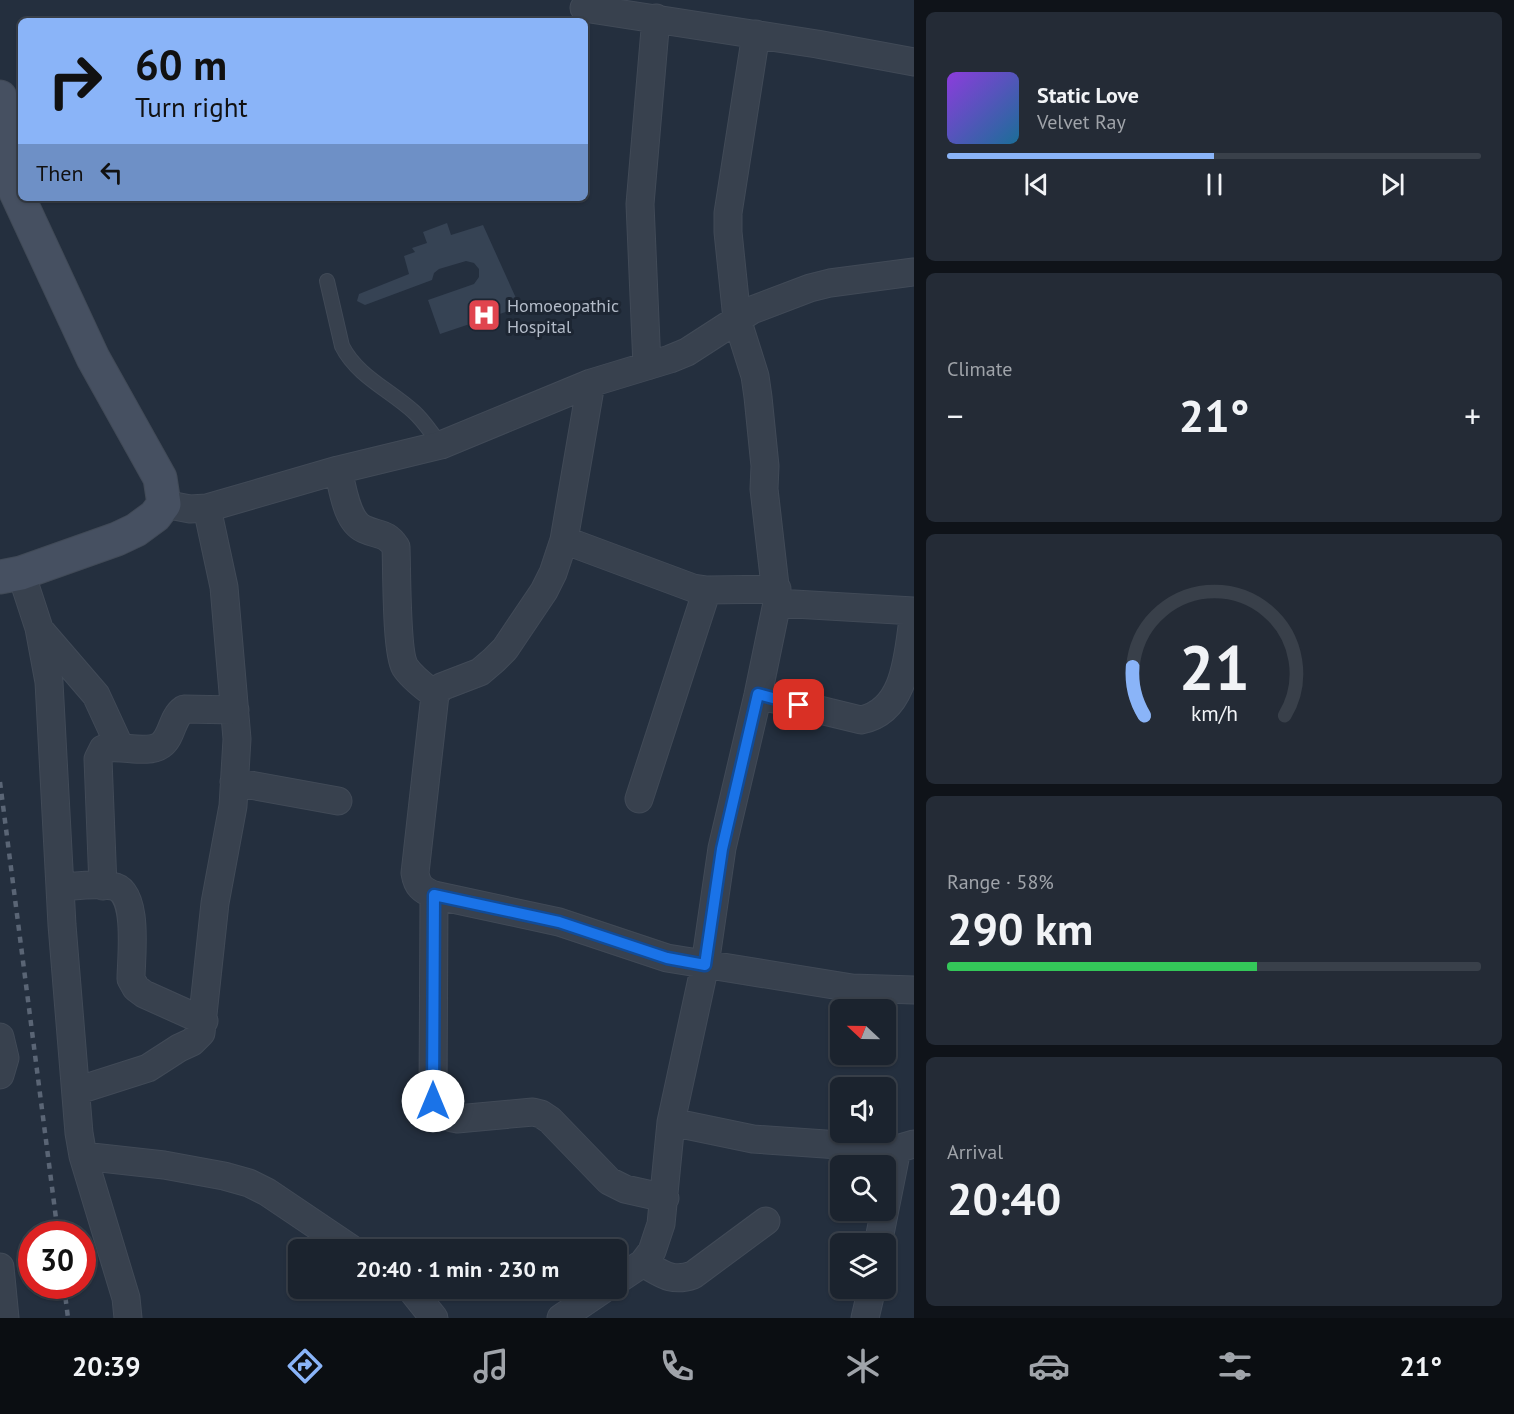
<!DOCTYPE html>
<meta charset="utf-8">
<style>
body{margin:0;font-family:"PT Sans",sans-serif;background:#242b36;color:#f1f3f6;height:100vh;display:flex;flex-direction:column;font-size:22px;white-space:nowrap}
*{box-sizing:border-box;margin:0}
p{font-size:20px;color:#a0a4aa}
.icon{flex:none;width:33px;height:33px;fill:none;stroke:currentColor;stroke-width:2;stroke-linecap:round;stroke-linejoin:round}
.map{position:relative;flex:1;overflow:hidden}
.drawer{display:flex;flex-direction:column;gap:12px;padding:12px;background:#0f1319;width:600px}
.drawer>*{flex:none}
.banner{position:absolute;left:18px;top:18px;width:570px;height:183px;border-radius:9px;box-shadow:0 2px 4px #0004,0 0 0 2px #39404a;background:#8ab4f8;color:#111;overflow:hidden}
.needle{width:39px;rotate:292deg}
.tools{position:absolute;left:830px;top:999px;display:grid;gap:12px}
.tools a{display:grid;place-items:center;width:66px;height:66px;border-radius:9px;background:#1b232e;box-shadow:0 2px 4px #0004,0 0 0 2px #39404a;font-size:30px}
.speed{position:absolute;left:18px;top:1221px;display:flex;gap:12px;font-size:30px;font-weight:700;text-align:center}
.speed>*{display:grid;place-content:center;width:78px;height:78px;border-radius:50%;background:#1b232e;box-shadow:0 2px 4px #0004,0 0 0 2px #39404a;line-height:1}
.speed .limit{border:9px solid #d22;background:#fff;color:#111}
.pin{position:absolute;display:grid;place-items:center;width:51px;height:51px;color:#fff;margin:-26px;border-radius:12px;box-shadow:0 3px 9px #0006}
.me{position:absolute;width:66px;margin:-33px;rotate:0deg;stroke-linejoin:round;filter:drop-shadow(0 0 4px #0008)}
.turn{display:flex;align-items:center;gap:21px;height:126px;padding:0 18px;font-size:27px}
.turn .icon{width:78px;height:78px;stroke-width:2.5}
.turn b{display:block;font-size:42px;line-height:51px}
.then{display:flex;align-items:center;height:57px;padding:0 18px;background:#0003;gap:12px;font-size:22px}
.big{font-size:45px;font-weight:800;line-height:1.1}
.drawer .card{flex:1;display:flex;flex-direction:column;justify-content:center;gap:9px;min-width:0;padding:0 21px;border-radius:9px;background:#242b36}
.drawer .dial{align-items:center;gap:0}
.dial svg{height:156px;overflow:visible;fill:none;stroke:#39404a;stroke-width:7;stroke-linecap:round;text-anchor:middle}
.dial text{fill:#f1f3f6;stroke:none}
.song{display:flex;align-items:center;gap:18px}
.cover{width:72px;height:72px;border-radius:9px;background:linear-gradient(135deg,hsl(270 70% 55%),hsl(200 70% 35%))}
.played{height:6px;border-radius:3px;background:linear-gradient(90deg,#8ab4f8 50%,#39404a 50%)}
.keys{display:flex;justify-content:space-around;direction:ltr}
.heat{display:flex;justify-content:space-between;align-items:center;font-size:33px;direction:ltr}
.charge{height:9px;border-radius:4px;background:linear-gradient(90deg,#34c759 58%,#39404a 0)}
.trip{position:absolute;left:288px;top:1239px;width:339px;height:60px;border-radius:9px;background:#1b232e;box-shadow:0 2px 4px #0004,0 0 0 2px #39404a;font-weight:800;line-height:60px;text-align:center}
.tabs{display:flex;height:96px;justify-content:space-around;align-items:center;background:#0b0e12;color:#a0a4aa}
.tabs .icon{width:42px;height:42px}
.tabs .selected{color:#8ab4f8}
.tabs b{font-size:27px;color:#f1f3f6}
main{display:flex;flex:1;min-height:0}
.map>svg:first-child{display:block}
.building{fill:#364354}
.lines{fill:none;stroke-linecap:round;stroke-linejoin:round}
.lane-casing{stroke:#414a57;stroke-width:16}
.street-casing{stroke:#414a57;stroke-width:29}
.secondary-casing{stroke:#414a57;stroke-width:35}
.lane{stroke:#38414e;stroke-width:14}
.street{stroke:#38414e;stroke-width:27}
.secondary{stroke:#465061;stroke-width:33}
.rail{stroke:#5a6575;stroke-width:4.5;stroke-dasharray:6 6;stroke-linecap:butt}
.route-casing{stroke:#114b97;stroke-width:15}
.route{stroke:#1a73e8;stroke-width:10}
.labels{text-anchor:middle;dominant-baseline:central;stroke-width:6;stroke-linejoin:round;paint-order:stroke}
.poi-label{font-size:18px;fill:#b4bcc9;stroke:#1d2633;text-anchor:start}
</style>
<main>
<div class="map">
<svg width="914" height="1318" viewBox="0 0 914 1318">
<rect width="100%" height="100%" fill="#242f3e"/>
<path class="building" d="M447,223l4,12 32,-10 37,82 -80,27 -12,-34 46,-16 5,-7v-8l-5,-6 -8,-2 -27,8 -5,4 -2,7 -67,25 -8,-4 2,-7 50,-20 -5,-18 11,-4 -3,-4 15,-5 -4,-11z"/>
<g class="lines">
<g class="lane-casing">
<path id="lane" d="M327,281l15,65c15,30 48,44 72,66 10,9 18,22 27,33"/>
</g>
<g class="street-casing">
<path id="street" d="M584,8l233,36 97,18
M647,366l-7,-162 16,-186
M591,383l-27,157 -11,33 -9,18 -39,58 -11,11 -14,12 -39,15 -6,8 -20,178c2,13 7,17 19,22l125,27 108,36 185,30 62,2
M338,470c5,18 8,51 26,59 15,7 22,3 32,18 1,22 0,105 9,120 7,11 20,20 30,28
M164,504l26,5 17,-1 131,-38 103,-25 150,-62 79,-24 17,-7 65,-42 58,-22 20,-5 84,-11
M564,540l129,48 14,2 70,-1
M21,573l18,55 10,54 13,243 17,208 4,23 43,142 2,20
M777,603l137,8
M40,630l56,65 24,52
M758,695l103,25c47,-9 47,-70 53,-108
M234,782l104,19
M639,799l68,-209
M103,886l-5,-127 5,-10c17,-5 44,6 58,-4 12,-9 10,-27 23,-36l51,1
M61,887c16,-1 35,-4 51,-1 28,4 19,72 19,93l5,9 8,6 60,27
M434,895l-1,206c6,12 11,16 24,18l76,-7 8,2 9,6 59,61 16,8 40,9
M0,1037l5,21 -5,17
M76,1091l72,-23 31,-20 13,-6 9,-9 14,-130 18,-97 4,-67 -13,-152 -17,-79
M671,1122l82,17 144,10 17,-5
M83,1156l81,9 60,11 25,7 18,9 86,58
M878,1244l19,-95
M643,1263c18,10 28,20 50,12l73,-54
M0,1267l5,51
M616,1281l27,-18 9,-12 9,-27 10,-102 34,-157 17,-117 36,-153 19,-92 -13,-114 1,-23 -7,-69 -3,-21 -18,-57 -9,-87v-19l28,-179
M410,1288l24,30
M561,1318l44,-30
M865,1318l7,-30"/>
</g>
<g class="secondary-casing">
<path id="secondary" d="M0,97l7,64 8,29 78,168 67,120 4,26 -9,12 -19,14 -19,9 -96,34 -21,4"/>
</g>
<use href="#lane" class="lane"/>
<use href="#street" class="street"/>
<use href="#secondary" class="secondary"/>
<path class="rail" d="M0,782l58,452
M64,1286l4,32"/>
</g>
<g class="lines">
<g class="route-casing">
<path id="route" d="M433,1101l1,-206 125,27 108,36 38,7 17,-116 36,-155 41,11"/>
</g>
<use href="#route" class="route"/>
</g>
<defs>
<g id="hospital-square" transform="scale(1.725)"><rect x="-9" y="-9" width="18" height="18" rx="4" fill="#e0444e" stroke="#1d2633"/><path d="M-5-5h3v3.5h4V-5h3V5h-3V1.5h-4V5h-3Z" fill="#fff"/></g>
</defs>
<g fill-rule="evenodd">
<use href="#hospital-square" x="484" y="315"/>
</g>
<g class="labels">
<g class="poi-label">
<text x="507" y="305">Homoeopathic<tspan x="507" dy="21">Hospital</tspan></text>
</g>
</g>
</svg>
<div class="tools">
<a><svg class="needle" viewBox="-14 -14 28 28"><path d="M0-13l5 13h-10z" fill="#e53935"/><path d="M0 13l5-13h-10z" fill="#a0a4aa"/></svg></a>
<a><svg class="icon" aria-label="sound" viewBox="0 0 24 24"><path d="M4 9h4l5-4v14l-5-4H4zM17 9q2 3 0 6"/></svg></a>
<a><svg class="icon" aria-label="search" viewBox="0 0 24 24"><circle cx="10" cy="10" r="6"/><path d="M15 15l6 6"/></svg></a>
<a><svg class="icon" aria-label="layers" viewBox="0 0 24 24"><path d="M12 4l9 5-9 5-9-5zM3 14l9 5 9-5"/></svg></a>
</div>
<div class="speed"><div class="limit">30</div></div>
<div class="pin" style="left:799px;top:705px;background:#d93025"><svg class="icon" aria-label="arrive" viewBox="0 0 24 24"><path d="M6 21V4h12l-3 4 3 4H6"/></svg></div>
<svg class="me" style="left:433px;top:1101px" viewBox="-20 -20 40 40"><circle r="19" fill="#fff"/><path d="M0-13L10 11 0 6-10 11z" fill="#1a73e8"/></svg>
<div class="trip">20:40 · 1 min · 230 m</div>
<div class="banner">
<div class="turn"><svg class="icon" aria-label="right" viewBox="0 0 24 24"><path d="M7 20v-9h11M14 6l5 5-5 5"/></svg><div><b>60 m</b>Turn right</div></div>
<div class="then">Then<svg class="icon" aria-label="left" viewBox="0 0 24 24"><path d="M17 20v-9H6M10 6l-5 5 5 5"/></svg></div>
</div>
</div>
<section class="drawer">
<div class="card">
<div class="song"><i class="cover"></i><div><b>Static Love</b><p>Velvet Ray</p></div></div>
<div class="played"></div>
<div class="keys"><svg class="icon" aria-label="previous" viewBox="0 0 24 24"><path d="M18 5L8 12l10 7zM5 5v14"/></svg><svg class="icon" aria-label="pause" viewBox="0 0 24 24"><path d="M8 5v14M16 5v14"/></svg><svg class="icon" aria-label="next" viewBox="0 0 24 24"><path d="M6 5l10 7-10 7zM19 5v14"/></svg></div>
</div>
<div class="card"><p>Climate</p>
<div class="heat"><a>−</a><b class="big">21°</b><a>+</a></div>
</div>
<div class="card dial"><svg viewBox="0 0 100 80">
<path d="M14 69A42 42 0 1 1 86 69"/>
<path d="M14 69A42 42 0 0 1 8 44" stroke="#8ab4f8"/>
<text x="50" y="56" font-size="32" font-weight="700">21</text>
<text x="50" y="72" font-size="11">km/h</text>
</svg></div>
<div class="card"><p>Range · 58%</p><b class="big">290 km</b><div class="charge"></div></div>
<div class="card"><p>Arrival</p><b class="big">20:40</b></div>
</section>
</main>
<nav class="tabs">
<b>20:39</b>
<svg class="icon selected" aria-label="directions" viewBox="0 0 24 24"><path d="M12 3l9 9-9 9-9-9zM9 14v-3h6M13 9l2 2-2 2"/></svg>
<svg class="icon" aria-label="music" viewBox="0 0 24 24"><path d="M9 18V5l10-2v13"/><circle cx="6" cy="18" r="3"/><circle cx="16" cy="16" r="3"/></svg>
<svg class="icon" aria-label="phone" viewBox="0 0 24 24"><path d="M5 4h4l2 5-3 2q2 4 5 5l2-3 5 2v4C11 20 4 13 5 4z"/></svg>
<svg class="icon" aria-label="climate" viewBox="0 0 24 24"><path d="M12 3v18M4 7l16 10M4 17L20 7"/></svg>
<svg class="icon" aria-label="car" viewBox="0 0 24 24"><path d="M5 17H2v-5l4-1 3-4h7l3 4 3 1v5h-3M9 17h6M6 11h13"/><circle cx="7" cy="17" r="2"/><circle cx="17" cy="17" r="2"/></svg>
<svg class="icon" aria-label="filters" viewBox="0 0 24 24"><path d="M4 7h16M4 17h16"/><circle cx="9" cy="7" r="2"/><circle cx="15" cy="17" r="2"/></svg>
<b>21°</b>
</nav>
